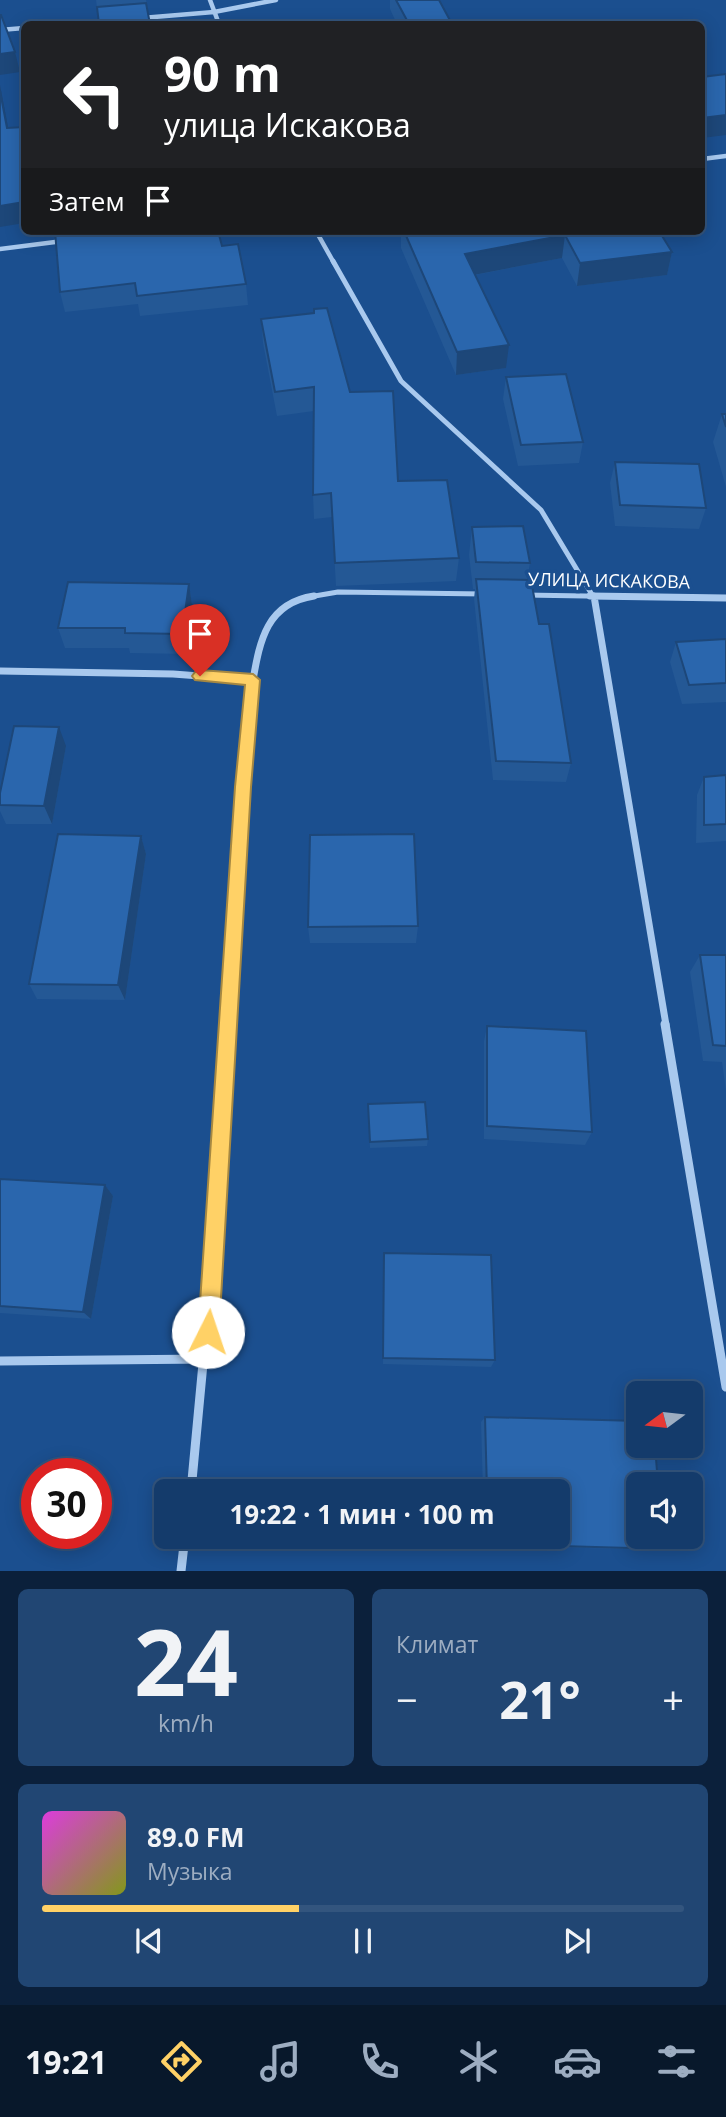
<!DOCTYPE html>
<html lang="ru">
<meta charset="utf-8">
<style>
body{margin:0;font-family:"Open Sans",sans-serif;background:#214673;color:#f1f3f6;height:100vh;display:flex;flex-direction:column;font-size:26px;white-space:nowrap}
*{box-sizing:border-box;margin:0}
p{font-size:23px;color:#9dadc1}
.icon{flex:none;width:38px;height:38px;fill:none;stroke:currentColor;stroke-width:2;stroke-linecap:round;stroke-linejoin:round}
.map{position:relative;height:1571px;overflow:hidden}
.sheet{display:flex;flex-direction:column;gap:18px;padding:18px;background:#0b203b;flex:1}
.sheet>*{flex:none}
.banner{position:absolute;left:21px;top:21px;width:684px;height:214px;border-radius:10px;box-shadow:0 4px 18px #0003,0 0 0 2px #33557e;background:#202124;color:#fff;overflow:hidden}
.needle{width:46px;rotate:255deg}
.tools{position:absolute;left:626px;top:1381px;display:grid;gap:14px}
.tools a{display:grid;place-items:center;width:77px;height:77px;border-radius:10px;background:#143b6b;box-shadow:0 4px 18px #0003,0 0 0 2px #33557e;font-size:35px}
.speed{position:absolute;left:21px;top:1458px;display:flex;gap:14px;font-size:35px;font-weight:700;text-align:center}
.speed>*{display:grid;place-content:center;width:91px;height:91px;border-radius:50%;background:#143b6b;box-shadow:0 4px 18px #0003,0 0 0 2px #33557e;line-height:1}
.speed .limit{border:10px solid #d22;background:#fff;color:#111}
.pin{position:absolute;display:grid;place-items:center;width:60px;height:60px;color:#fff;margin:-72px -30px;border-radius:50% 50% 50% 0;rotate:-45deg;box-shadow:0 0 7px #0007}
.pin .icon{rotate:45deg}
.me{position:absolute;width:77px;margin:-38px;rotate:4deg;stroke-linejoin:round;filter:drop-shadow(0 0 5px #0008)}
.turn{display:flex;align-items:center;gap:24px;height:147px;padding:0 28px;font-size:32px}
.turn .icon{width:91px;height:91px;stroke-width:2.5}
.turn b{display:block;font-size:49px;line-height:60px}
.then{display:flex;align-items:center;height:66px;padding:0 28px;background:#0003;gap:14px;font-size:26px}
.big{font-size:52px;font-weight:700;line-height:1.1}
.sheet .tile{flex:1;display:flex;flex-direction:column;justify-content:center;gap:10px;min-width:0;padding:0 24px;border-radius:10px;background:#214673}
.sheet .dial{align-items:center;gap:0}
.dial b{font-size:91px;line-height:1}
.song{display:flex;align-items:center;gap:21px}
.cover{width:84px;height:84px;border-radius:10px;background:linear-gradient(135deg,hsl(300 70% 55%),hsl(70 70% 35%))}
.played{height:7px;border-radius:4px;background:linear-gradient(90deg,#ffd166 40%,#33557e 40%)}
.keys{display:flex;justify-content:space-around;direction:ltr}
.heat{display:flex;justify-content:space-between;align-items:center;font-size:38px;direction:ltr}
.sheet .tiles{flex:1;display:grid;gap:18px;grid-template-columns:1fr 1fr}
.tile:last-child{grid-column:span 2}
.trip{position:absolute;left:154px;top:1479px;width:416px;height:70px;border-radius:10px;background:#143b6b;box-shadow:0 4px 18px #0003,0 0 0 2px #33557e;font-weight:700;line-height:70px;text-align:center}
.dock{display:flex;height:112px;justify-content:space-around;align-items:center;background:#08182b;color:#9dadc1}
.dock .icon{width:49px;height:49px}
.dock .current{color:#ffd166}
.dock b{font-size:32px;color:#f1f3f6}
.map>svg:first-child{display:block}
.lines{fill:none;stroke-linecap:round;stroke-linejoin:round}
.minor-far3{stroke:#a9c9ee;stroke-width:4.5}
.minor-far2{stroke:#a9c9ee;stroke-width:5}
.minor-far1{stroke:#a9c9ee;stroke-width:7}
.minor{stroke:#a9c9ee;stroke-width:9}
.wall{fill:#245895}
.shaded-wall{fill:#1d4779}
.building{fill:#2a66ad;stroke:#1d4779;stroke-width:2}
.route{fill:#ffd166;stroke:#a68842;stroke-width:2}
.labels{text-anchor:middle;dominant-baseline:central;stroke-width:7;stroke-linejoin:round;paint-order:stroke}
.street-label{font-size:18px;fill:#fff;stroke:#1b4f8f}
</style>
<div class="map">
<svg width="726" height="1571" viewBox="0 0 726 1571">
<rect width="100%" height="100%" fill="#1b4f8f"/>
<g class="lines">
<path class="minor-far3" d="M210,0l9,24
M142,18l72,-6 62,-12
M64,24l41,-3
M0,30l24,-2
M702,159l24,-3
M316,231l18,32
M0,249l63,-8"/>
<path class="minor-far2" d="M333,261l68,120 140,129 53,88
M524,595l184,3
M303,598l35,-6 146,2"/>
<path class="minor-far1" d="M590,596l136,2
M594,596l72,429
M0,671l173,3 80,6c7,-40 14,-77 61,-84
M228,1025l25,-345"/>
<path class="minor" d="M665,1024l61,363
M0,1361l206,-2
M191,1491l19,-202 18,-265
M181,1571l4,-35"/>
</g>
<path class="wall" d="M96,0h50l4,24h-51z
M390,0h6l56,24h-55l-7,-15z
M401,231h258l13,21 -5,23 -90,11 -15,-28 -87,17 31,93 -50,7 -55,-127z
M222,246l24,38 2,21 -108,11 -2,-12 -73,8 -5,-20z
M261,319l89,73 48,89 61,77 -3,23 -120,5 -4,-69 -18,2 -1,-24 1,-84 -37,5 -14,-73z
M506,377l77,65 -4,21 -61,3 -15,-67z
M722,414h4v73l-13,-45z
M615,462l91,46 -7,21 -84,-3 -5,-43z
M472,527l58,36 -3,17 12,44 32,139 -5,19 -73,-2 -19,-181 1,-10h-2l-4,-34z
M189,584l3,21 -6,49 -56,-1 -1,-5h-64l-7,-20z
M726,639v63l-44,2 -12,-42 6,-20z
M66,746l-14,78h-46l-6,-13v-18z
M726,775v66l-30,2 1,-48 7,-18z
M141,836l5,18 -21,146 -88,-1 -8,-15z
M418,926l-2,17h-106l-2,-16z
M700,955h26v136l-4,-29 -19,-1 -13,-89z
M487,1026l105,106 -7,13 -101,-6v-98z
M368,1111l60,28 -1,7 -57,2z
M0,1179l105,6 8,11 -22,123 -91,-6z
M384,1253l111,107 -4,7 -108,-3z
M485,1417l180,132 -10,1 -171,-5v-9h74v-45h-75l-2,-69z"/>
<path class="shaded-wall" d="M15,52l5,20 -20,3v-21z
M0,85l12,63 -5,-20 -7,-37z
M726,115v20l-24,3v-20z
M24,202v21l-24,4v-21z
M565,235l-3,23 -99,19 2,-23z
M672,252l-5,23 -90,11 3,-23z
M509,345l-3,23 -50,7 1,-23z
M189,584l3,21 -6,49 -4,-20z
M59,727l7,19 -14,78 -8,-18z
M141,836l5,18 -21,146 -7,-15z
M105,1185l8,11 -22,123 -8,-7z"/>
<path class="building" d="M396,0h43l13,24h-43z
M146,3l4,21h-51l-2,-17z
M0,15h1l14,37 -15,2z
M726,74v41l-24,3v-41z
M0,91l7,37 17,-1v75l-24,4z
M55,231h163l4,15 16,-2 8,40 -109,12 -2,-13 -75,9z
M404,231h255l13,21 -92,11 -15,-28 -100,19 44,91 -52,7z
M327,308l23,84 43,-1 5,90 49,-1 12,78 -124,5 -4,-70 -18,2 1,-108 -39,5 -14,-73 53,-6v-4z
M566,374l17,68 -62,3 -15,-68z
M722,414h4v13z
M615,462l84,2 7,44 -86,-3z
M523,526l7,37 -54,-1 -4,-35z
M476,579l55,1 8,44h10l22,139 -75,-2z
M68,582l121,2 -7,50 -57,-1v-5h-67z
M726,639v44l-37,2 -13,-43z
M14,726l45,1 -15,79 -44,-1v-12z
M726,775v49l-22,1v-48z
M58,834l83,2 -23,149 -89,-1z
M414,834l4,92 -110,1 2,-92z
M700,955h26v91l-13,-1z
M487,1026l99,5 6,101 -105,-6z
M425,1102l3,37 -58,3 -2,-38z
M0,1179l105,6 -22,127 -83,-6z
M384,1253l107,2 4,105 -112,-2z
M485,1417l154,4v25h16l3,38h-19v52h25l1,13 -176,-5 -1,-8h70v-45h-71z"/>
<path class="route" d="M200,670l53,4 7,6 -9,107 -32,545 -4,7 -7,3 -7,-3 -3,-7 37,-545 10,-102 -50,-5 -3,-4 3,-4z"/>
<g class="labels">
<g class="street-label">
<text transform="translate(609 580) rotate(1)">УЛИЦА ИСКАКОВА</text>
</g>
</g>
</svg>
<div class="tools">
<a><svg class="needle" viewBox="-14 -14 28 28"><path d="M0-13l5 13h-10z" fill="#e53935"/><path d="M0 13l5-13h-10z" fill="#9dadc1"/></svg></a>
<a><svg class="icon" aria-label="sound" viewBox="0 0 24 24"><path d="M4 9h4l5-4v14l-5-4H4zM17 9q2 3 0 6"/></svg></a>
</div>
<div class="speed"><div class="limit">30</div></div>
<div class="pin" style="left:200px;top:676px;background:#d93025"><svg class="icon" aria-label="arrive" viewBox="0 0 24 24"><path d="M6 21V4h12l-3 4 3 4H6"/></svg></div>
<svg class="me" style="left:208px;top:1332px" viewBox="-20 -20 40 40"><circle r="19" fill="#fff"/><path d="M0-13L10 11 0 6-10 11z" fill="#ffd166"/></svg>
<div class="trip">19:22 · 1 мин · 100 m</div>
<div class="banner">
<div class="turn"><svg class="icon" aria-label="left" viewBox="0 0 24 24"><path d="M17 20v-9H6M10 6l-5 5 5 5"/></svg><div><b>90 m</b>улица Искакова</div></div>
<div class="then">Затем<svg class="icon" aria-label="arrive" viewBox="0 0 24 24"><path d="M6 21V4h12l-3 4 3 4H6"/></svg></div>
</div>
</div>
<section class="sheet">
<div class="tiles">
<div class="tile dial"><b>24</b><p>km/h</p></div>
<div class="tile"><p>Климат</p>
<div class="heat"><a>−</a><b class="big">21°</b><a>+</a></div>
</div>
<div class="tile">
<div class="song"><i class="cover"></i><div><b>89.0 FM</b><p>Музыка</p></div></div>
<div class="played"></div>
<div class="keys"><svg class="icon" aria-label="previous" viewBox="0 0 24 24"><path d="M18 5L8 12l10 7zM5 5v14"/></svg><svg class="icon" aria-label="pause" viewBox="0 0 24 24"><path d="M8 5v14M16 5v14"/></svg><svg class="icon" aria-label="next" viewBox="0 0 24 24"><path d="M6 5l10 7-10 7zM19 5v14"/></svg></div>
</div>
</div>
</section>
<nav class="dock">
<b>19:21</b>
<svg class="icon current" aria-label="directions" viewBox="0 0 24 24"><path d="M12 3l9 9-9 9-9-9zM9 14v-3h6M13 9l2 2-2 2"/></svg>
<svg class="icon" aria-label="music" viewBox="0 0 24 24"><path d="M9 18V5l10-2v13"/><circle cx="6" cy="18" r="3"/><circle cx="16" cy="16" r="3"/></svg>
<svg class="icon" aria-label="phone" viewBox="0 0 24 24"><path d="M5 4h4l2 5-3 2q2 4 5 5l2-3 5 2v4C11 20 4 13 5 4z"/></svg>
<svg class="icon" aria-label="climate" viewBox="0 0 24 24"><path d="M12 3v18M4 7l16 10M4 17L20 7"/></svg>
<svg class="icon" aria-label="car" viewBox="0 0 24 24"><path d="M5 17H2v-5l4-1 3-4h7l3 4 3 1v5h-3M9 17h6M6 11h13"/><circle cx="7" cy="17" r="2"/><circle cx="17" cy="17" r="2"/></svg>
<svg class="icon" aria-label="filters" viewBox="0 0 24 24"><path d="M4 7h16M4 17h16"/><circle cx="9" cy="7" r="2"/><circle cx="15" cy="17" r="2"/></svg>
</nav>
